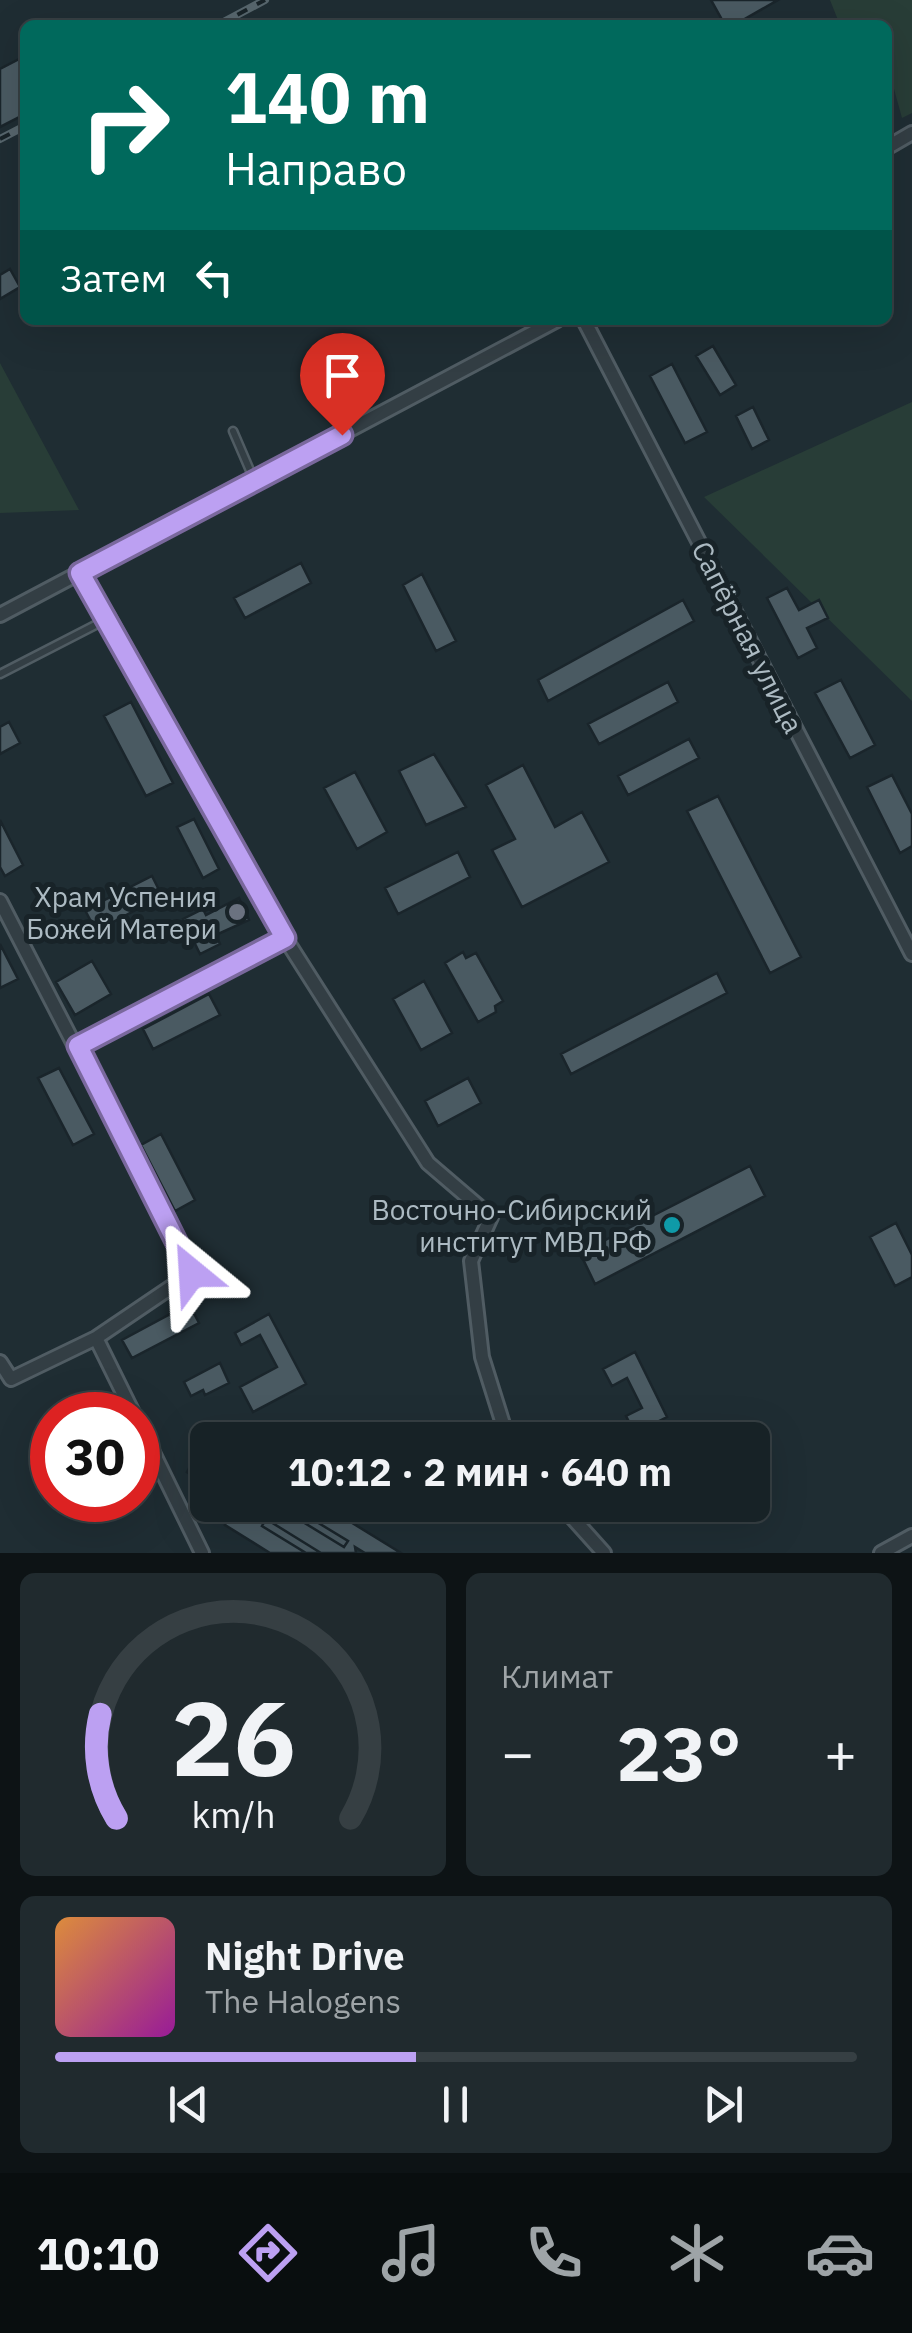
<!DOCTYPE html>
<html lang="ru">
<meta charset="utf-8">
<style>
body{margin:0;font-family:"IBM Plex Sans",sans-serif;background:#202a2e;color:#f1f3f6;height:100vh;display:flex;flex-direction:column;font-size:38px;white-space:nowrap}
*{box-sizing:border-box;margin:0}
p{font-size:32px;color:#9ea4a7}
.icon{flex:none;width:55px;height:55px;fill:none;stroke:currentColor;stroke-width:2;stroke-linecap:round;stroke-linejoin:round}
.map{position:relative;height:1553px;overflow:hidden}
.panel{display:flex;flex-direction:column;gap:20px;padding:20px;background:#0d1315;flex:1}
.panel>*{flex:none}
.guide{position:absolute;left:20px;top:20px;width:872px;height:305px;border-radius:15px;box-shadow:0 10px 40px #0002,0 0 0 2px #363f43;background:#00695c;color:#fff;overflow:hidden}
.speed{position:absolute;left:30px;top:1392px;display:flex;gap:20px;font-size:50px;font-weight:700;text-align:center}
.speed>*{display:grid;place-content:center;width:130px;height:130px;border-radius:50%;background:#172226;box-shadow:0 10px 40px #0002,0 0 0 2px #363f43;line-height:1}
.speed .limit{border:15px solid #d22;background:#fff;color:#111}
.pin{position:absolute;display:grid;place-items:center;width:85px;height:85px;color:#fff;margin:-102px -42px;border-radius:50% 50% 50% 0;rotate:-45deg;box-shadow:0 0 10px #0007}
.pin .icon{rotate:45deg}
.me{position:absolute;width:110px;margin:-55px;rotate:333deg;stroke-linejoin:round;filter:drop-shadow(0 0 8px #0008)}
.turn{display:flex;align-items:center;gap:35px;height:210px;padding:0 40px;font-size:45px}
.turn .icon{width:130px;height:130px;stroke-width:2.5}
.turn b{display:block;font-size:70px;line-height:85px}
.then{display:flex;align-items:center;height:95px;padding:0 40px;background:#0003;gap:20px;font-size:38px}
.big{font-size:75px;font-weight:700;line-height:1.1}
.panel .tile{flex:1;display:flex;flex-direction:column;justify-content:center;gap:15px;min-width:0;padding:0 35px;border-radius:15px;background:#202a2e}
.panel .dial{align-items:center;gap:0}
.dial svg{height:260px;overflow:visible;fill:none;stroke:#363f43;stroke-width:7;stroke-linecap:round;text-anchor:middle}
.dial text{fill:#f1f3f6;stroke:none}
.song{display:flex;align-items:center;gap:30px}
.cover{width:120px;height:120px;border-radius:15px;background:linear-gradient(135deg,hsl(30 70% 55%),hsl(300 70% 35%))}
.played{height:10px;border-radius:5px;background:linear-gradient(90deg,#bca0f2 45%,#363f43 45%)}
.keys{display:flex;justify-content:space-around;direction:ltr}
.heat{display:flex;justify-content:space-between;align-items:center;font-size:55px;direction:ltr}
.panel .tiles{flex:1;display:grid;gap:20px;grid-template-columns:1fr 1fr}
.tile:last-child{grid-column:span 2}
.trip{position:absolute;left:190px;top:1422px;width:580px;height:100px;border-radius:15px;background:#172226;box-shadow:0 10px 40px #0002,0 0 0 2px #363f43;font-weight:700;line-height:100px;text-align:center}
.tabs{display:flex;height:160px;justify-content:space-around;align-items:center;background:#090e0f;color:#9ea4a7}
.tabs .icon{width:70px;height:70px}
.tabs .on{color:#bca0f2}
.tabs b{font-size:45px;color:#f1f3f6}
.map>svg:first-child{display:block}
.green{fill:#283d37}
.building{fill:#4a5a62;stroke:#1a252b;stroke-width:2.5}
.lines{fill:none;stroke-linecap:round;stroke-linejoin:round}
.service-casing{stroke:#505c63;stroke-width:11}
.minor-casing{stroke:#505c63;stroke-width:18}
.service{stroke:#333e44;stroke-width:6}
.minor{stroke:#333e44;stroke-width:12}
.rail-casing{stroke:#57666d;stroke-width:8}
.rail{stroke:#182328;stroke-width:4;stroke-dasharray:11;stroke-linecap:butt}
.route-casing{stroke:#7a689d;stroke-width:25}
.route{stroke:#bca0f2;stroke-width:18}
.worship-dot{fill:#6b7280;stroke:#182328;stroke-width:4}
.culture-dot{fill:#0f9aa8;stroke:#182328;stroke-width:4}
.labels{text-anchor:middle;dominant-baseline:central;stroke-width:10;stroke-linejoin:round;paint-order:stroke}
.street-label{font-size:28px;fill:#acbac2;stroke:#182328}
.poi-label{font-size:28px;fill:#acbac2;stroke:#182328;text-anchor:end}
</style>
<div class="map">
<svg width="912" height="1553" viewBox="0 0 912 1553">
<rect width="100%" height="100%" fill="#1f2d33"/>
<path class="green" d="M830,0h82v113l-10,5 -14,-51v-42h-48z
M0,363l79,147 -79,3z
M912,402v299l-208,-204z"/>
<path class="building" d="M711,0h67l-44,25h-9z
M25,56v58l-25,13v-58z
M10,269l10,18 -20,12v-24z
M713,346l23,39 -16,10 -24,-39z
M672,364l35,68 -22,11 -35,-67z
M753,407l16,33 -17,9 -16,-33z
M301,563l10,20 -66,35 -11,-20z
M422,574l34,67 -20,10 -33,-66z
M787,588l12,22 20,-10 9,18 -21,10 10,20 -19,10 -31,-60z
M683,600l11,21 -146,80 -10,-21z
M841,680l34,65 -25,13 -35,-65z
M668,682l10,20 -79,42 -11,-20z
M131,702l42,81 -27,13 -42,-80z
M9,722l11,21 -20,11v-27z
M689,739l10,19 -71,37 -10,-19z
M434,754l32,53 -40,18 -27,-54z
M523,765l32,62 27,-15 27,50 -87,45 -30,-57 23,-11 -29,-54z
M355,772l32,60 -30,17 -33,-61z
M892,775l20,39v32l-12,7 -33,-66z
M718,796l83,161 -31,16 -83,-162z
M194,819l25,50 -16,9 -26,-51z
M0,820l23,45 -18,11 -5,-9z
M458,852l12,25 -72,37 -13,-26z
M152,876l10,20 -66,35 -11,-21z
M239,898l10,22 -33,15 4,9 -20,10 -17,-35 20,-10 3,6z
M0,944l18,35 -18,9z
M463,952l3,6 10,-5 27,48 -8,5 1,6 -18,10 -33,-59z
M92,961l19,33 -36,21 -19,-33z
M717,973l10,20 -156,81 -10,-20z
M424,981l28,52 -31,17 -28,-51z
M209,994l11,21 -67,34 -10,-20z
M59,1068l35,66 -21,11 -35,-67z
M468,1078l13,25 -43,23 -13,-25z
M161,1134l34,66 -20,11 -34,-66z
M750,1166l15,30 -170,88 -15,-31z
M896,1223l16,32v22l-17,9 -25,-49z
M189,1304l10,19 -67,35 -10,-18z
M269,1314l37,70 -53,28 -13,-25 37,-20 -17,-32 -19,10 -6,-12z
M635,1352l32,65 -32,16 -9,-17 16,-8 -15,-30 -15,8 -9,-17z
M220,1363l9,20 -24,12 -2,-5 -12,6 -7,-14z
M217,1423l27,17h-23l-10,-7z
M217,1423l27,17h-23l-10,-7z
M195,1458l13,7v20l-21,-13z
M195,1458l13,7v20l-21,-13z
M241,1505h34l69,42 4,-6 -59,-36h34l78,48h-36l-10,-6 1,6h-35l-55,-34 -4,7 44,27h-36l-45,-28 8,-14 18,11 4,-8z
M241,1505h82l78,48h-36l-10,-6 1,6h-86l-45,-28 8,-14 18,11 4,-8z"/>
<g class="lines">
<g class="service-casing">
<path id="service" d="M233,431l22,51
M0,674l109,-56
M78,1046l207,-108"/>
</g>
<g class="minor-casing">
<path id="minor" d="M888,147l24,-14
M584,320l328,634
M80,573l29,45 176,320 143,225 63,54 -20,44 11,96 26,83
M0,615l557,-295
M0,901l192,372 -96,65 -85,41 -11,-17
M96,1338l38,77
M138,1422l64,131
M561,1505l43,48
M881,1553l31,-17"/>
</g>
<use href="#service" class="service"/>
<use href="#minor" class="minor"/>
<g class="rail-casing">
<path id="rail" d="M218,25l47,-25
M0,139l25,-13"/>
</g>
<use href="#rail" class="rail"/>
</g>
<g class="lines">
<g class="route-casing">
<path id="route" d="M192,1273l-114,-227 207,-108 -205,-365 262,-138"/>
</g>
<use href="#route" class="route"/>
</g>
<circle class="worship-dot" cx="237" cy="912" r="10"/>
<circle class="culture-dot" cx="672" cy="1225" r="10"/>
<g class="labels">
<g class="street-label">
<text transform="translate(748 637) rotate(63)">Сапёрная улица</text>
</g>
<g class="poi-label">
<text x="217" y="896">Храм Успения<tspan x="217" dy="32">Божей Матери</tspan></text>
<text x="652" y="1209">Восточно-Сибирский<tspan x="652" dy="32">институт МВД РФ</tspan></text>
</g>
</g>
</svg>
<div class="speed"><div class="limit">30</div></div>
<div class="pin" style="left:342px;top:435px;background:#d93025"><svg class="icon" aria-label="arrive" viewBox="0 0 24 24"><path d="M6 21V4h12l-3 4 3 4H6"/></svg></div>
<svg class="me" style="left:192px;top:1273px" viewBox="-20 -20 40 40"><path d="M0-17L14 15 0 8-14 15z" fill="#bca0f2" stroke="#fff" stroke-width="4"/></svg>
<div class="trip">10:12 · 2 мин · 640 m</div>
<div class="guide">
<div class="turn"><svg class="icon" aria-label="right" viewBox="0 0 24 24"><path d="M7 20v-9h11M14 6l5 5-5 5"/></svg><div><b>140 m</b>Направо</div></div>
<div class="then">Затем<svg class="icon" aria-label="left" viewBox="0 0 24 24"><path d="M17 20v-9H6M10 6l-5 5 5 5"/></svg></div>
</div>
</div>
<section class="panel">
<div class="tiles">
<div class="tile dial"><svg viewBox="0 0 100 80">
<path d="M14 69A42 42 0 1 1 86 69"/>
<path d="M14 69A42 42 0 0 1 9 37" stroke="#bca0f2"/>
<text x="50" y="56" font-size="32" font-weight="700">26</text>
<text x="50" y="72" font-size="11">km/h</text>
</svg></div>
<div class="tile"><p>Климат</p>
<div class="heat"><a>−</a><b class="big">23°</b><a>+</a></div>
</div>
<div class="tile">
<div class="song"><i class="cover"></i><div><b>Night Drive</b><p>The Halogens</p></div></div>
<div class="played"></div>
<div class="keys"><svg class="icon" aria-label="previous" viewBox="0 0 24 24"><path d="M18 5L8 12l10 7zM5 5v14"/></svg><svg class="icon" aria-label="pause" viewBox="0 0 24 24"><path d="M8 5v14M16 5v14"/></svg><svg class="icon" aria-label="next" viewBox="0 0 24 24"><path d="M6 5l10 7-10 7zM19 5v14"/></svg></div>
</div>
</div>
</section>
<nav class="tabs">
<b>10:10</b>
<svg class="icon on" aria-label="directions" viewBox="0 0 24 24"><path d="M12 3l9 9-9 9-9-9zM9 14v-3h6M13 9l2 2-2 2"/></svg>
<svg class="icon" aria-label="music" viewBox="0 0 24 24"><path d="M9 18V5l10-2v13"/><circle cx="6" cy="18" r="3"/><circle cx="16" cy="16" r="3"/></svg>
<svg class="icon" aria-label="phone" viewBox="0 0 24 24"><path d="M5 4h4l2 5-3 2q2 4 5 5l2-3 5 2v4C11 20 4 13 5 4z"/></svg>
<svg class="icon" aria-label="climate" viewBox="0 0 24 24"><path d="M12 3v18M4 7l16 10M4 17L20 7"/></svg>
<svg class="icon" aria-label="car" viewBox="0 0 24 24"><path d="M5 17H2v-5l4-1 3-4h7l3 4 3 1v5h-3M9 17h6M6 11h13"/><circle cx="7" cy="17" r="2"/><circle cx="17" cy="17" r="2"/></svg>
</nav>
